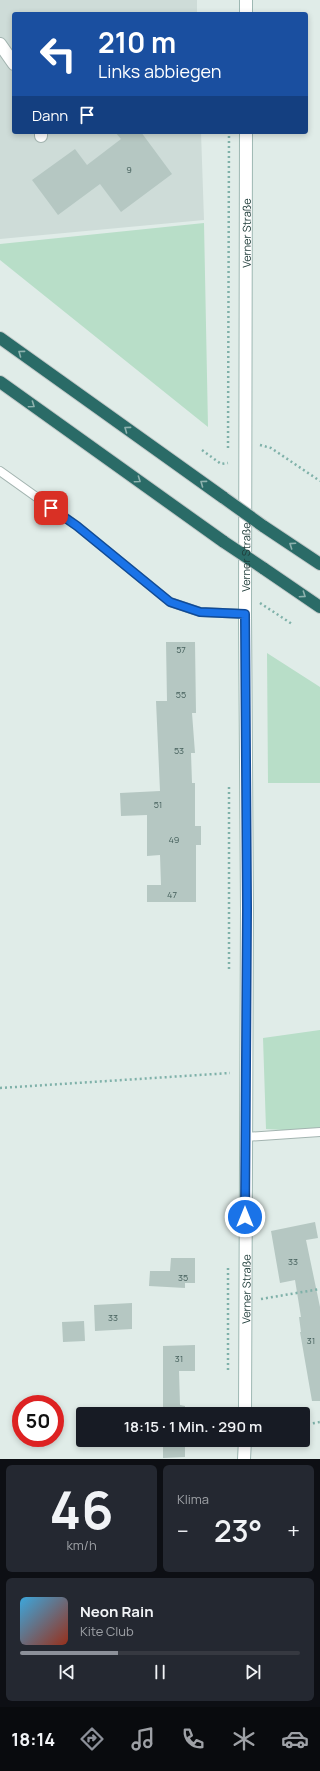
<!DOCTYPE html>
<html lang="de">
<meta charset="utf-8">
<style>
body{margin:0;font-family:Manrope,sans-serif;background:#242831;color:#f1f3f6;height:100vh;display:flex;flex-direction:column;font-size:15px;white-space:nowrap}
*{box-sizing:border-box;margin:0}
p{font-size:13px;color:#9ea1a6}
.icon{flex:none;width:22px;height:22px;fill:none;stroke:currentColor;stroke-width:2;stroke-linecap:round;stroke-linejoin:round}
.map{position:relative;height:1459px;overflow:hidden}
.side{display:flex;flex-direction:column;gap:6px;padding:6px;background:#0d0f14;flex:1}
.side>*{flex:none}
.guide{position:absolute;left:12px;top:12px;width:296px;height:122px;border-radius:4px;box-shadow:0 2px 6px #0003;background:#1a4fa0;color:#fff;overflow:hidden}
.speed{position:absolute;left:12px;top:1395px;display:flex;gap:8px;font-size:20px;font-weight:700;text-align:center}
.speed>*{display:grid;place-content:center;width:52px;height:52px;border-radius:50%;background:#171b24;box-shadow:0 2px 6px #0003;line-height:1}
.speed .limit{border:6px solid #d22;background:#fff;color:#111}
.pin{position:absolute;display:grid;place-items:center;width:34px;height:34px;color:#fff;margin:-17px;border-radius:8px;box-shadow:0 2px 6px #0006}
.me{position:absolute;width:44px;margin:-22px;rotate:0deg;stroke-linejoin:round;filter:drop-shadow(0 0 3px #0008)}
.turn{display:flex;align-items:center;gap:14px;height:84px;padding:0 20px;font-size:18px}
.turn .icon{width:52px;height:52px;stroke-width:2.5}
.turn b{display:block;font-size:28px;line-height:34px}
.then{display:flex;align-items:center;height:38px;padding:0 20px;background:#0003;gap:8px;font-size:15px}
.big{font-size:30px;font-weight:600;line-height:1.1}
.side .card{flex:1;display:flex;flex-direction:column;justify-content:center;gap:6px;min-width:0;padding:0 14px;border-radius:6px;background:#242831}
.side .dial{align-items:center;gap:0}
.dial b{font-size:52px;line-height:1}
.song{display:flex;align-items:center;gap:12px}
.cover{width:48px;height:48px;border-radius:6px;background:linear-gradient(135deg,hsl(200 70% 55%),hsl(10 70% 35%))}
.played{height:4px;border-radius:2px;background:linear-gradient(90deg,#8c9099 35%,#363941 35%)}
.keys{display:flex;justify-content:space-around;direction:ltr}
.heat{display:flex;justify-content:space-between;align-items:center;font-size:22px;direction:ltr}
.side .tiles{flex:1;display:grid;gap:6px;grid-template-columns:1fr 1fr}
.card:last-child{grid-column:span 2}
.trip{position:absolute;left:76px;top:1407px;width:234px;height:40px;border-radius:4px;background:#171b24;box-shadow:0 2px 6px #0003;font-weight:600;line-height:40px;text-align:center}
.menu{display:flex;height:64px;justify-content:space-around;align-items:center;background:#090b0e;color:#9ea1a6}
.menu .icon{width:28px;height:28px}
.menu .current{color:#8c9099}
.menu b{font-size:18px;color:#f1f3f6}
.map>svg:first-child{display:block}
.built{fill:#cedcd8}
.green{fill:#b8dec8}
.building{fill:#b5c7c2}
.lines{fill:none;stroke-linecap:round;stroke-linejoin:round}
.service-casing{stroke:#a3b4b0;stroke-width:10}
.minor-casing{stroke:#a3b4b0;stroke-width:14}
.secondary-casing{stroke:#9eb8b3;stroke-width:14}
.motorway-casing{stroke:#c1c9c8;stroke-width:14}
.path{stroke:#7fb1a9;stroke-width:2.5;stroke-dasharray:2 3;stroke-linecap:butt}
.service{stroke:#fff;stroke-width:8}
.minor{stroke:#fff;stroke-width:12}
.secondary{stroke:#fff;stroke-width:12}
.motorway{stroke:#2a6b67;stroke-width:12}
.motorway-bridge-casing{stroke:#c1c9c8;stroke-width:14;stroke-linecap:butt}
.motorway-bridge{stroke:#2a6b67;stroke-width:12}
.oneway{stroke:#8eb2ae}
.route-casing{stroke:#114b97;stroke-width:10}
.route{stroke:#1a73e8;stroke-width:7}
.labels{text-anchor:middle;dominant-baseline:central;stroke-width:3;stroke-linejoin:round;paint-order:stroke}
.number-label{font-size:9px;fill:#45605c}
.street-label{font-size:11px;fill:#203d3a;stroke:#f1f8f6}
</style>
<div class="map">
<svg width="320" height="1459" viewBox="0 0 320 1459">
<rect width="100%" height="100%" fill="#e0ece8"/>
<path class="built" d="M0,0h197v14h-183v118h187l3,88 -204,19z"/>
<path class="green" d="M204,223l4,204 -208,-167v-16z
M267,653l53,34v96h-52z
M320,1030v97l-21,4 -33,-2 -3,-91z"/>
<path class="building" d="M115,132h26l31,42 -51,38 -21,-28 -42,31 -26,-35 43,-31 12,16 34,-26z
M166,642h29l1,71h-4l3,40h-4l1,30h3v43h6v19h-5v57h-49v-17h14l-1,-30 -13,1v-41l-26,1 -1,-23 40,-2 -4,-90h11z
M315,1222l3,16 -12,2 14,67v94h-8l-12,-69h1l-2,-15h2l-6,-37 -15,3 -9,-52z
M171,1258h24v25h-10v5l-36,-2 1,-15h20z
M132,1303v26l-37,2 -1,-26z
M84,1321l1,20 -22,1 -1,-20z
M195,1345v26h-16l1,34 5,1v8h-22v-68z
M163,1440h22v17l-22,1z"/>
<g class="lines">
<g class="service-casing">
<path id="service" d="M0,471l77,55 93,76 30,10 45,2
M245,1137l75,-5"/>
</g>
<g class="minor-casing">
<path id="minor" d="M0,44l14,20
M41,136v-4"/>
</g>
<g class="secondary-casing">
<g id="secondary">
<path d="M246,0v14"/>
<path id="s1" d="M245,1414l2,-506 -2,-294 1,-482"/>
<path d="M244,1459l1,-19"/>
</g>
</g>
<g class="motorway-casing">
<path id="motorway" d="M0,338l224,160
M0,382l224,160
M263,526l57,38
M263,568l57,39"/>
</g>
<path class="path" d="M260,445l11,3 49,33
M228,448l1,-316
M202,450l19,14 7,-1
M260,603l32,21
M229,787v185
M0,1088l230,-15
M261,1299l59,-10
M228,1370v-105
M303,1425l17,-3"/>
<use href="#service" class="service"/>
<use href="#minor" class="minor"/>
<use href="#secondary" class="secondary"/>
<use href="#motorway" class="motorway"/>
<g class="motorway-bridge-casing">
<path id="motorway-bridge" d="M224,498l39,28
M224,542l39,26"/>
</g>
<use href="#motorway-bridge" class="motorway-bridge"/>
</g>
<defs><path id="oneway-chevron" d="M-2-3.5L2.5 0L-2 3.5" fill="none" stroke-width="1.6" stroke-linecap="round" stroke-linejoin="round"/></defs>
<g class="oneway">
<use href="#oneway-chevron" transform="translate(21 353) rotate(-144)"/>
<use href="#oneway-chevron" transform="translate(32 405) rotate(35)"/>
<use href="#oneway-chevron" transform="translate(127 429) rotate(-144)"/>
<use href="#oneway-chevron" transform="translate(138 480) rotate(35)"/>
<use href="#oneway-chevron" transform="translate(203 483) rotate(-144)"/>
<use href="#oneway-chevron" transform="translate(292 545) rotate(-146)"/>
<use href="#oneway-chevron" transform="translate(303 595) rotate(34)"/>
</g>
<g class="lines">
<g class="route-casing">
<path id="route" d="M51,508l26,18 93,76 30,10 45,2 2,294 -2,309"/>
</g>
<use href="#route" class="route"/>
</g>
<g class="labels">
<g class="number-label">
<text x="129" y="169">9</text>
<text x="181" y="649">57</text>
<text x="181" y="694">55</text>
<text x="179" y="750">53</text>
<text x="158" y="804">51</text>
<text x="174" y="839">49</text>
<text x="172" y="894">47</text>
<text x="293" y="1261">33</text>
<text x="183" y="1277">35</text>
<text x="113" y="1317">33</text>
<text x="311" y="1340">31</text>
<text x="179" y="1358">31</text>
</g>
<g class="street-label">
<text stroke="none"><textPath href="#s1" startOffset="1181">Verner Straße</textPath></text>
<text stroke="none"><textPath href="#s1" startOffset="857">Verner Straße</textPath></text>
<text stroke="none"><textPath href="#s1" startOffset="125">Verner Straße</textPath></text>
</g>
</g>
</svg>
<div class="speed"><div class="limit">50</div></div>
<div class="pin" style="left:51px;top:508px;background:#d93025"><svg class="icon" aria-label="arrive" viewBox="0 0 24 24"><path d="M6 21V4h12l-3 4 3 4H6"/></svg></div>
<svg class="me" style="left:245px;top:1217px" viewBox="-20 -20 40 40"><circle r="17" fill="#1a73e8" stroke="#fff" stroke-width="3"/><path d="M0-11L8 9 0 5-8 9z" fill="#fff"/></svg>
<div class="trip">18:15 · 1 Min. · 290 m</div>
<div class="guide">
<div class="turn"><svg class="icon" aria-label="left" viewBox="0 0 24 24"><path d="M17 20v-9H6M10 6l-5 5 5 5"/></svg><div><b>210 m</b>Links abbiegen</div></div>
<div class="then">Dann<svg class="icon" aria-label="arrive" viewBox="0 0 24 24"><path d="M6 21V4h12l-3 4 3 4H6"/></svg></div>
</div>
</div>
<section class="side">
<div class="tiles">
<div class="card dial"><b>46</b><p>km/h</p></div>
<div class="card"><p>Klima</p>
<div class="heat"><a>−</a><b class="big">23°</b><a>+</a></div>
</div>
<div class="card">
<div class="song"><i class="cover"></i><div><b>Neon Rain</b><p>Kite Club</p></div></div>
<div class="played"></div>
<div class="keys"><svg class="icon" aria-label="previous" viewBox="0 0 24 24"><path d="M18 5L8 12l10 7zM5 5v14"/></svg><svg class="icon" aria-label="pause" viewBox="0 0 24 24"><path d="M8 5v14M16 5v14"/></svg><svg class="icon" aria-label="next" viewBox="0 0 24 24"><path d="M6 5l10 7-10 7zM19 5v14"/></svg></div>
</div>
</div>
</section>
<nav class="menu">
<b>18:14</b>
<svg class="icon current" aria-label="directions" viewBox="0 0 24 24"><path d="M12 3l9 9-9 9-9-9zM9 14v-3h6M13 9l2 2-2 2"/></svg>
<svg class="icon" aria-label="music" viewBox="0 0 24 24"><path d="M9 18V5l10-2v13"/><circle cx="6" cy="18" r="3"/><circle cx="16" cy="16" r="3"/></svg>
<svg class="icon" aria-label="phone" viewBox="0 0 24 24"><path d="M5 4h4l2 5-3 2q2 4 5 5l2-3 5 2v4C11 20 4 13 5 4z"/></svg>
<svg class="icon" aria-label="climate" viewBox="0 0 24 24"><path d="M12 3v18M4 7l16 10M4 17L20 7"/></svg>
<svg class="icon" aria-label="car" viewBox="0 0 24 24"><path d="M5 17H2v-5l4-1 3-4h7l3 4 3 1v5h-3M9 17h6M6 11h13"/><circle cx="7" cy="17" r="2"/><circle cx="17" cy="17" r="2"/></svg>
</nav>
